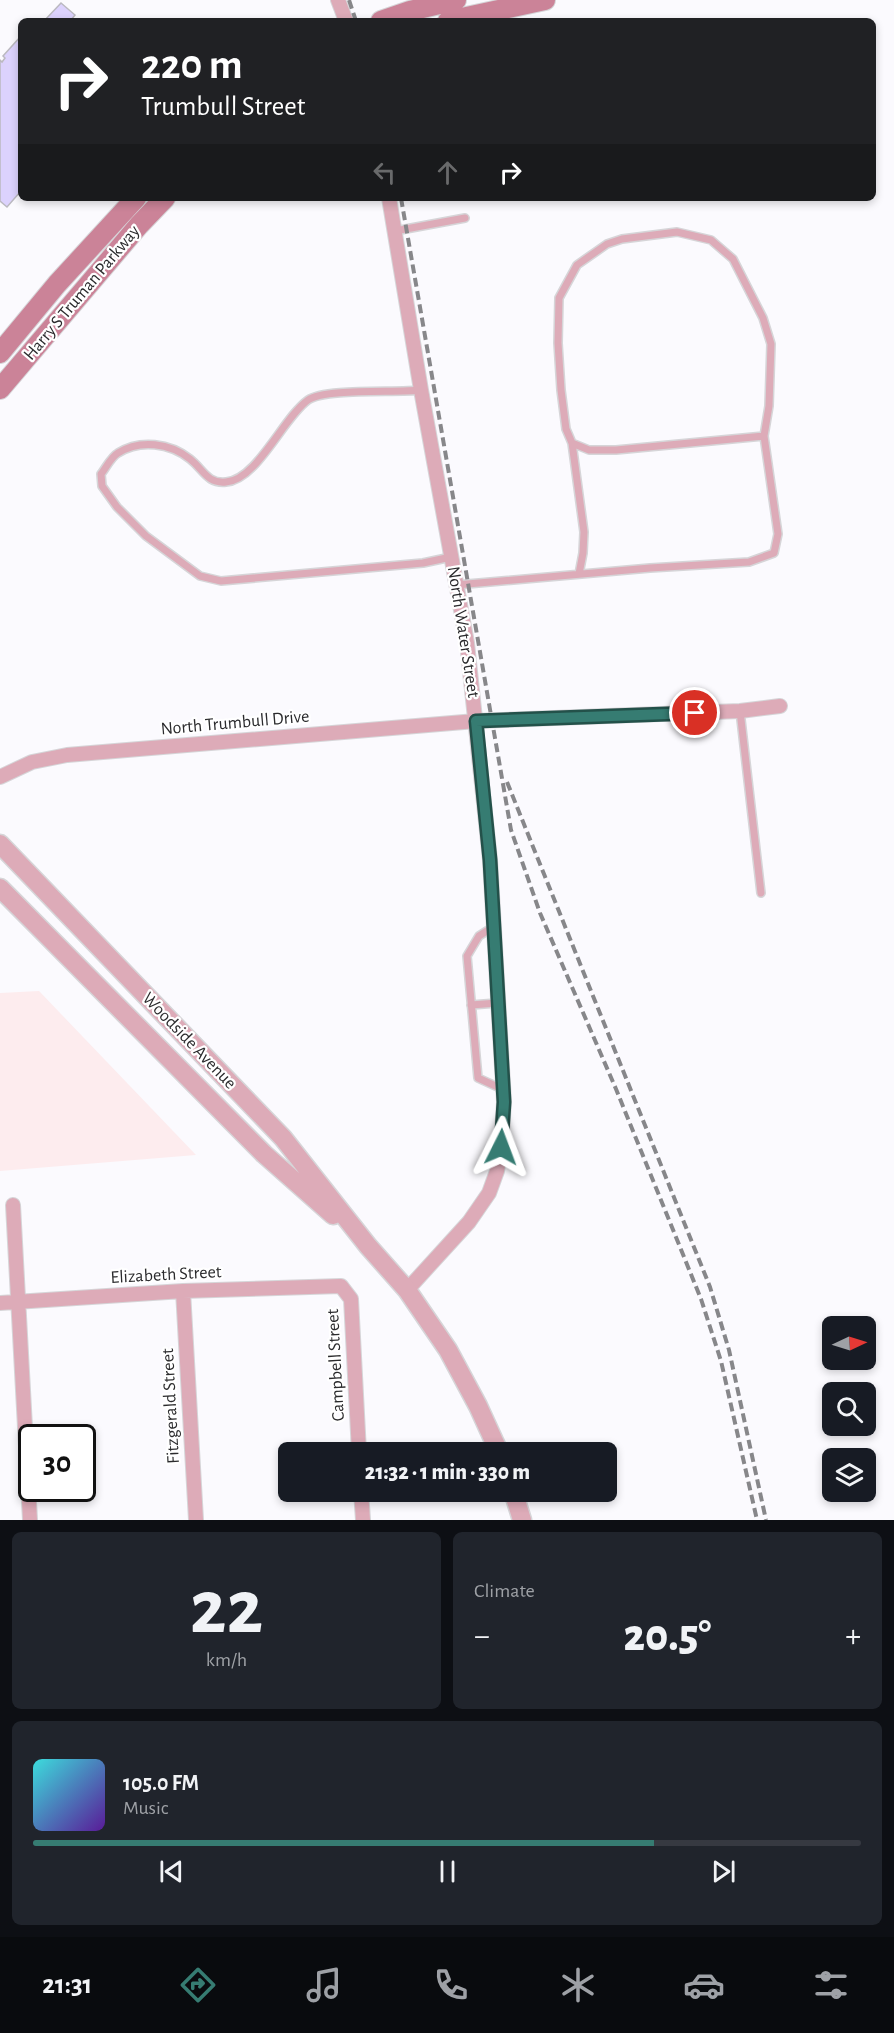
<!DOCTYPE html>
<meta charset="utf-8">
<style>
body{margin:0;font-family:"Alegreya Sans",sans-serif;background:#20242c;color:#f1f3f6;height:100vh;display:flex;flex-direction:column;font-size:22px;white-space:nowrap}
*{box-sizing:border-box;margin:0}
p{font-size:20px;color:#9ea1a6}
.icon{flex:none;width:33px;height:33px;fill:none;stroke:currentColor;stroke-width:2;stroke-linecap:round;stroke-linejoin:round}
.map{position:relative;height:1520px;overflow:hidden}
.sheet{display:flex;flex-direction:column;gap:12px;padding:12px;background:#0d0f14;flex:1}
.sheet>*{flex:none}
.hud{position:absolute;left:18px;top:18px;width:858px;height:183px;border-radius:9px;box-shadow:0 3px 9px #0003;background:#202124;color:#fff;overflow:hidden}
.needle{width:39px;rotate:86deg}
.tools{position:absolute;left:822px;top:1316px;display:grid;gap:12px}
.tools a{display:grid;place-items:center;width:54px;height:54px;border-radius:9px;background:#171b24;box-shadow:0 3px 9px #0003;font-size:30px}
.speed{position:absolute;left:18px;top:1424px;display:flex;gap:12px;font-size:30px;font-weight:700;text-align:center}
.speed>*{display:grid;place-content:center;width:78px;height:78px;border-radius:50%;background:#171b24;box-shadow:0 3px 9px #0003;line-height:1}
.speed .limit{border:3px solid #111;border-radius:9px;background:#fff;color:#111}
.pin{position:absolute;display:grid;place-items:center;width:51px;height:51px;color:#fff;margin:-26px;border:3px solid #fff;border-radius:50%;box-shadow:0 2px 6px #0007}
.me{position:absolute;width:66px;margin:-33px;rotate:3deg;stroke-linejoin:round;filter:drop-shadow(0 0 4px #0008)}
.turn{display:flex;align-items:center;gap:21px;height:126px;padding:0 24px;font-size:27px}
.turn .icon{width:78px;height:78px;stroke-width:2.5}
.turn b{display:block;font-size:42px;line-height:51px}
.lanes{display:flex;align-items:center;height:57px;padding:0 24px;background:#0003;justify-content:center;gap:30px;direction:ltr}
.lanes .off{opacity:.35}
.big{font-size:45px;font-weight:800;line-height:1.1}
.sheet .tile{flex:1;display:flex;flex-direction:column;justify-content:center;gap:9px;min-width:0;padding:0 21px;border-radius:9px;background:#20242c}
.sheet .dial{align-items:center;gap:0}
.dial b{font-size:78px;line-height:1}
.song{display:flex;align-items:center;gap:18px}
.cover{width:72px;height:72px;border-radius:9px;background:linear-gradient(135deg,hsl(180 70% 55%),hsl(270 70% 35%))}
.played{height:6px;border-radius:3px;background:linear-gradient(90deg,#367c72 75%,#363941 75%)}
.keys{display:flex;justify-content:space-around;direction:ltr}
.heat{display:flex;justify-content:space-between;align-items:center;font-size:33px;direction:ltr}
.sheet .tiles{flex:1;display:grid;gap:12px;grid-template-columns:1fr 1fr}
.tile:last-child{grid-column:span 2}
.trip{position:absolute;left:278px;top:1442px;width:339px;height:60px;border-radius:9px;background:#171b24;box-shadow:0 3px 9px #0003;font-weight:800;line-height:60px;text-align:center}
.tabs{display:flex;height:96px;justify-content:space-around;align-items:center;background:#090b0e;color:#9ea1a6}
.tabs .icon{width:42px;height:42px}
.tabs .current{color:#367c72}
.tabs b{font-size:27px;color:#f1f3f6}
.map>svg:first-child{display:block}
.education{fill:#fdecee}
.building{fill:#dcd2fd;stroke:#bbb9c0;stroke-width:1.5}
.lines{fill:none;stroke-linecap:round;stroke-linejoin:round}
.service-casing{stroke:#d6d5d8;stroke-width:10}
.minor-casing{stroke:#d6d5d8;stroke-width:16}
.tertiary-casing{stroke:#d6d5d8;stroke-width:21}
.secondary-casing{stroke:#d6d5d8;stroke-width:22}
.service{stroke:#ddabb8;stroke-width:7}
.minor{stroke:#ddabb8;stroke-width:14}
.tertiary{stroke:#ddabb8;stroke-width:18}
.secondary{stroke:#cb8398;stroke-width:20}
.rail{stroke:#87878a;stroke-width:4;stroke-dasharray:9 4.5;stroke-linecap:butt}
.route-casing{stroke:#23514a;stroke-width:15}
.route{stroke:#367c72;stroke-width:10}
.labels{text-anchor:middle;dominant-baseline:central;stroke-width:4.5;stroke-linejoin:round;paint-order:stroke}
.street-label{font-size:18px;fill:#2b2b2d;stroke:#fff}
</style>
<div class="map">
<svg width="894" height="1520" viewBox="0 0 894 1520">
<rect width="100%" height="100%" fill="#fbfafe"/>
<path class="education" d="M39,991l157,164 -196,16v-178z"/>
<path class="building" d="M61,3l14,12 -4,5 2,1h-29z
M21,36v155l-14,16 -7,-6v-141l2,2 3,-4 -2,-2z"/>
<g class="lines">
<g class="service-casing">
<path id="service" d="M395,231l70,-13
M421,390c-25,3 -96,-2 -113,10 -25,18 -51,80 -82,82 -19,2 -23,-13 -36,-23 -20,-16 -50,-20 -72,-6 -7,4 -12,15 -17,21l1,12 15,21 29,29 54,40 21,5 202,-18 28,-6
M572,443l12,89 -1,21 -4,21
M456,585l194,-17 99,-6 25,-9 4,-19 -14,-98 5,-30 2,-62 -8,-26 -30,-59 -22,-19 -34,-8 -55,7 -15,5 -30,21 -18,33 -1,45 3,47 5,39 6,14 17,7h27l148,-14
M740,711l21,182
M493,927l-14,9 -12,20 11,122 24,11
M471,1005l26,-2"/>
</g>
<g class="minor-casing">
<path id="minor" d="M338,0l8,21
M389,198l32,192 46,253 23,217 14,242 -3,45 -4,24 -8,22 -20,29 -62,68
M0,777l32,-15 35,-7 409,-34 264,-10 40,-5
M13,1205l17,315
M183,1291l13,229
M0,1303l183,-12 158,-5 10,13 8,153
M361,1491l2,29"/>
</g>
<g class="tertiary-casing">
<path id="tertiary" d="M0,844l283,294 85,108 39,44 41,60 30,56 21,46
M0,888l264,266 69,61
M513,1491l9,29"/>
</g>
<g class="secondary-casing">
<path id="secondary" d="M381,21l29,-10 46,-11
M448,21l97,-21
M0,353l57,-69 79,-86
M0,389l139,-164 26,-27"/>
</g>
<use href="#service" class="service"/>
<use href="#minor" class="minor"/>
<use href="#tertiary" class="tertiary"/>
<use href="#secondary" class="secondary"/>
<path class="rail" d="M349,0l7,21
M401,198l110,632 29,83 76,176 85,210 20,62 36,159
M507,782l203,505 19,63 37,170"/>
</g>
<g class="lines">
<g class="route-casing">
<path id="route" d="M501,1147l3,-45 -14,-242 -14,-139 219,-8"/>
</g>
<use href="#route" class="route"/>
</g>
<g class="labels">
<g class="street-label">
<text transform="translate(82 293) rotate(-50)">Harry S Truman Parkway</text>
<text transform="translate(463 632) rotate(81)">North Water Street</text>
<text transform="translate(235 723) rotate(-5)">North Trumbull Drive</text>
<text transform="translate(189 1041) rotate(46)">Woodside Avenue</text>
<text transform="translate(166 1275) rotate(-3)">Elizabeth Street</text>
<text transform="translate(336 1365) rotate(-93)">Campbell Street</text>
<text transform="translate(171 1406) rotate(-93)">Fitzgerald Street</text>
</g>
</g>
</svg>
<div class="tools">
<a><svg class="needle" viewBox="-14 -14 28 28"><path d="M0-13l5 13h-10z" fill="#e53935"/><path d="M0 13l5-13h-10z" fill="#9ea1a6"/></svg></a>
<a><svg class="icon" aria-label="search" viewBox="0 0 24 24"><circle cx="10" cy="10" r="6"/><path d="M15 15l6 6"/></svg></a>
<a><svg class="icon" aria-label="layers" viewBox="0 0 24 24"><path d="M12 4l9 5-9 5-9-5zM3 14l9 5 9-5"/></svg></a>
</div>
<div class="speed"><div class="limit">30</div></div>
<div class="pin" style="left:695px;top:713px;background:#d93025"><svg class="icon" aria-label="arrive" viewBox="0 0 24 24"><path d="M6 21V4h12l-3 4 3 4H6"/></svg></div>
<svg class="me" style="left:501px;top:1147px" viewBox="-20 -20 40 40"><path d="M0-17L14 15 0 8-14 15z" fill="#367c72" stroke="#fff" stroke-width="4"/></svg>
<div class="trip">21:32 · 1 min · 330 m</div>
<div class="hud">
<div class="turn"><svg class="icon" aria-label="right" viewBox="0 0 24 24"><path d="M7 20v-9h11M14 6l5 5-5 5"/></svg><div><b>220 m</b>Trumbull Street</div></div>
<div class="lanes"><svg class="icon off" aria-label="left" viewBox="0 0 24 24"><path d="M17 20v-9H6M10 6l-5 5 5 5"/></svg><svg class="icon off" aria-label="ahead" viewBox="0 0 24 24"><path d="M12 20V5M6 11l6-6 6 6"/></svg><svg class="icon" aria-label="right" viewBox="0 0 24 24"><path d="M7 20v-9h11M14 6l5 5-5 5"/></svg></div>
</div>
</div>
<section class="sheet">
<div class="tiles">
<div class="tile dial"><b>22</b><p>km/h</p></div>
<div class="tile"><p>Climate</p>
<div class="heat"><a>−</a><b class="big">20.5°</b><a>+</a></div>
</div>
<div class="tile">
<div class="song"><i class="cover"></i><div><b>105.0 FM</b><p>Music</p></div></div>
<div class="played"></div>
<div class="keys"><svg class="icon" aria-label="previous" viewBox="0 0 24 24"><path d="M18 5L8 12l10 7zM5 5v14"/></svg><svg class="icon" aria-label="pause" viewBox="0 0 24 24"><path d="M8 5v14M16 5v14"/></svg><svg class="icon" aria-label="next" viewBox="0 0 24 24"><path d="M6 5l10 7-10 7zM19 5v14"/></svg></div>
</div>
</div>
</section>
<nav class="tabs">
<b>21:31</b>
<svg class="icon current" aria-label="directions" viewBox="0 0 24 24"><path d="M12 3l9 9-9 9-9-9zM9 14v-3h6M13 9l2 2-2 2"/></svg>
<svg class="icon" aria-label="music" viewBox="0 0 24 24"><path d="M9 18V5l10-2v13"/><circle cx="6" cy="18" r="3"/><circle cx="16" cy="16" r="3"/></svg>
<svg class="icon" aria-label="phone" viewBox="0 0 24 24"><path d="M5 4h4l2 5-3 2q2 4 5 5l2-3 5 2v4C11 20 4 13 5 4z"/></svg>
<svg class="icon" aria-label="climate" viewBox="0 0 24 24"><path d="M12 3v18M4 7l16 10M4 17L20 7"/></svg>
<svg class="icon" aria-label="car" viewBox="0 0 24 24"><path d="M5 17H2v-5l4-1 3-4h7l3 4 3 1v5h-3M9 17h6M6 11h13"/><circle cx="7" cy="17" r="2"/><circle cx="17" cy="17" r="2"/></svg>
<svg class="icon" aria-label="filters" viewBox="0 0 24 24"><path d="M4 7h16M4 17h16"/><circle cx="9" cy="7" r="2"/><circle cx="15" cy="17" r="2"/></svg>
</nav>
